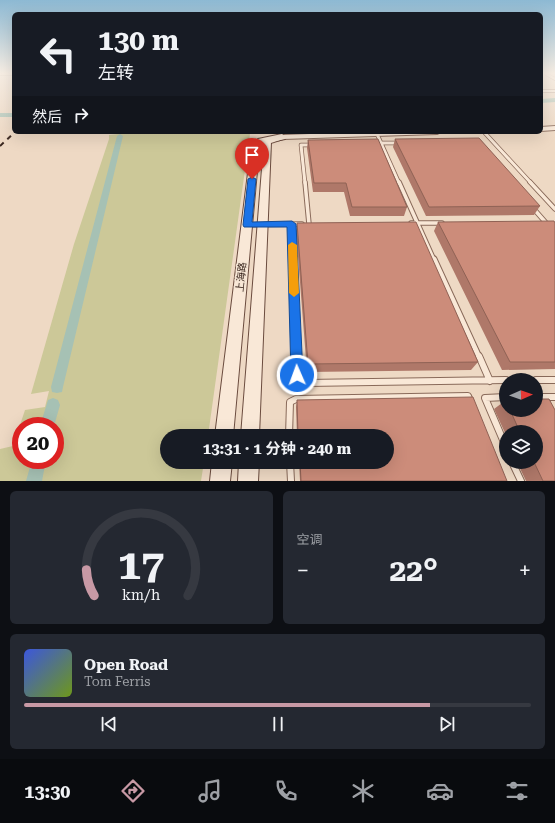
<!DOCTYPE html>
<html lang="zh">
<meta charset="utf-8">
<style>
body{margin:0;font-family:"Roboto Serif","Noto Sans SC",serif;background:#242831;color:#f1f3f6;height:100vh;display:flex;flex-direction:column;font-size:15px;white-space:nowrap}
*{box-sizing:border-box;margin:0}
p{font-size:13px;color:#9ea1a6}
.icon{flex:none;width:22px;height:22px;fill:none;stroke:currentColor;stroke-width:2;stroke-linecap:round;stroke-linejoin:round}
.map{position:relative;height:481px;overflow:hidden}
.panel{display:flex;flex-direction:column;gap:10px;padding:10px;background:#0d0f14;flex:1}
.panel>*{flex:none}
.banner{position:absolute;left:12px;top:12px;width:531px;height:122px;border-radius:6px;box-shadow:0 4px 16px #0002;background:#171b24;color:#f1f3f6;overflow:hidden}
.needle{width:26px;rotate:88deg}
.fabs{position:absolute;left:499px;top:373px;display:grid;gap:8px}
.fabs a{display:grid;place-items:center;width:44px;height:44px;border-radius:50%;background:#171b24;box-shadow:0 4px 16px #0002;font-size:20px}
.speed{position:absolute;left:12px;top:417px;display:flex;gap:8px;font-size:20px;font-weight:700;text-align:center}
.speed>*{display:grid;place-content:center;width:52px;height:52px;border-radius:50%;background:#171b24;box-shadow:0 4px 16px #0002;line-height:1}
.speed .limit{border:6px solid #d22;background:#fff;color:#111}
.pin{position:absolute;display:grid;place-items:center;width:34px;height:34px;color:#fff;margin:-41px -17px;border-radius:50% 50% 50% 0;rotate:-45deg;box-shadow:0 0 4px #0007}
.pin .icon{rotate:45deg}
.me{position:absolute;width:44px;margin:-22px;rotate:358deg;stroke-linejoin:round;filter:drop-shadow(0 0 3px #0008)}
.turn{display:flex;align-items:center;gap:14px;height:84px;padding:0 20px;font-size:18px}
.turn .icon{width:52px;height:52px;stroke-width:2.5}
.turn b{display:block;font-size:28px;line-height:34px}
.then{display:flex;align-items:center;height:38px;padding:0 20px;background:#0003;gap:8px;font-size:15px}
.big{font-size:30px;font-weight:700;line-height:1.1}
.panel .card{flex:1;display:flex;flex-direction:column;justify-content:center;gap:6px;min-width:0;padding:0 14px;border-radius:6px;background:#242831}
.panel .dial{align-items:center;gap:0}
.dial svg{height:104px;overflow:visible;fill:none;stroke:#363941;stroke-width:7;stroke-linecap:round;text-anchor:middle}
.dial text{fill:#f1f3f6;stroke:none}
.song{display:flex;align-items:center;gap:12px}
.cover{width:48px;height:48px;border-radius:6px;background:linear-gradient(135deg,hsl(230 70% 55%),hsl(80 70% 35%))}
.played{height:4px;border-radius:2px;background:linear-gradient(90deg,#c899a5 80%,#363941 80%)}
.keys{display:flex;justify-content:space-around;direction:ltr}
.heat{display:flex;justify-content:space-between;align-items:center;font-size:22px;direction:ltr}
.panel .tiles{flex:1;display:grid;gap:10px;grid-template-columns:1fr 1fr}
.card:last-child{grid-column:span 2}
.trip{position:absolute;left:160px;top:429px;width:234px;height:40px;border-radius:20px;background:#171b24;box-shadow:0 4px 16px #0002;font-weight:700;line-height:40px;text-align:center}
.dock{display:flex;height:64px;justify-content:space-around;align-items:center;background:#090b0e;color:#9ea1a6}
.dock .icon{width:28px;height:28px}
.dock .current{color:#c899a5}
.dock b{font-size:18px;color:#f1f3f6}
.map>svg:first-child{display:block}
.green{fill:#ccc898;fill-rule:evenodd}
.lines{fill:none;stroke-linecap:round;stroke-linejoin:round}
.canal{fill:#a6c1b4;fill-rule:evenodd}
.service-far4-casing{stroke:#896a5a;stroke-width:3.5}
.service-far3-casing{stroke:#896a5a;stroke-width:4.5}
.service-far2-casing{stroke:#896a5a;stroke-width:5.5}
.service-far1-casing{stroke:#896a5a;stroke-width:7}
.service-casing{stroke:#896a5a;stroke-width:8}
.minor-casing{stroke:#896a5a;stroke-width:2}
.tertiary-casing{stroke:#896a5a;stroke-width:2}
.secondary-casing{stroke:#6a4b3e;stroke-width:2}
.service-far4{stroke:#f9e8d7;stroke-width:2.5}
.service-far3{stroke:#f9e8d7;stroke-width:3}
.service-far2{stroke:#f9e8d7;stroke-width:3.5}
.service-far1{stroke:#f9e8d7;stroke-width:5}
.service{stroke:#f9e8d7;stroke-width:6}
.minor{fill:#f9e8d7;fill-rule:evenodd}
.tertiary{fill:#f9e8d7;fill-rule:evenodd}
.secondary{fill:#f9e8d7;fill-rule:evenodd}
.rail{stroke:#39261e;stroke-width:2;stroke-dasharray:5 5;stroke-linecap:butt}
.wall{fill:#af7869}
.building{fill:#cc8c7a;stroke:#8f6255}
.route{fill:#1a73e8;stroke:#114b97}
.slow{fill:#f59e0b}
.labels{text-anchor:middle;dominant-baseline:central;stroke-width:3;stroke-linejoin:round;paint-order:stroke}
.street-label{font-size:10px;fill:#39261e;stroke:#f5e5d4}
</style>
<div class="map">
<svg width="555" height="481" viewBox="0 0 555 481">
<rect width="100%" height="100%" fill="#eed9c4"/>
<path class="green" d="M136,132h113l1,2 -42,302h-41v26h37l-3,19h-201v-32l13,-3 12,-36 20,-3 4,-16 -18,3 43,-150 35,-105v-4zM21,426h34v34h-34z"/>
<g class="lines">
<path class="canal" d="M555,98v4l-14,1v-4z
M0,113h14v4h-14z
M120,134l3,2 -60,251 -1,5 -5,1 -5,-1 -1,-5 66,-251z
M53,398l5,2 2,5 -6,21h-14l8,-26z
M32,460h14l-4,21h-16z"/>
<g class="service-far4-casing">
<path id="service-far4" d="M546,74l9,5
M541,91h14"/>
</g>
<g class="service-far3-casing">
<path id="service-far3" d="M484,132l47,51
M377,134l22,49
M376,143h23
M305,183l-4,-38h12"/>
</g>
<g class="service-far2-casing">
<path id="service-far2" d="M305,182l4,42
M399,182l35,78
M530,182l25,27
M533,208l14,16
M411,223h31
M292,224l1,36
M247,225l55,-1"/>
</g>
<g class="service-far1-casing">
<path id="service-far1" d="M293,259l3,98
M434,259l45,98"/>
</g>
<g class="service-casing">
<path id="service" d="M296,356c1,12 -1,21 10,27l200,-3
M479,356l11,25
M536,380h19
M506,397l-21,1 21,49
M536,397h19
M289,436l1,-34 6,-3 172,-3 2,5
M290,462l1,19
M512,462l9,19"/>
</g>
<g class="minor-casing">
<path id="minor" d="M0,74h14v1h-14z"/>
</g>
<g class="tertiary-casing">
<path id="tertiary" d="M555,126v4l-14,1v-4z
M366,132h75l-4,2 -154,5 -12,4 -4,-2 15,-6z"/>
</g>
<g class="secondary-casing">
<path id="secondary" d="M282,134l4,3 -1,2 -14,3 -12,294h-18l23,-293 -5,6 -26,287h-18l36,-287 7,-10z
M212,462h20l-2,19h-20z
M239,462h20l-1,19h-20z"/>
</g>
<use href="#service-far4" class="service-far4"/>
<use href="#service-far3" class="service-far3"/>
<use href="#service-far2" class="service-far2"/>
<use href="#service-far1" class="service-far1"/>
<use href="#service" class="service"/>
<use href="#minor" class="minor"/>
<use href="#tertiary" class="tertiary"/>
<use href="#secondary" class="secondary"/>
<path class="rail" d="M0,146l15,-14"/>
</g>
<path class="wall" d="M395,139l145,67 -6,9 -108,1 -33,-69z
M308,140l99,67 -3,9h-54l-6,-24h-31l-6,-44z
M438,222l117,1v146l-53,1 -68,-139z
M297,223l181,139 -7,8 -164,2 -11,-141z
M297,400l210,81h-207l-1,-19h88v-26h-90l-1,-29z
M506,400v10h30l19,71h-29l-9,-19h19v-30h-30v3l-12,-26z"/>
<path class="building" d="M479,138l61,68 -111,1 -34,-68z
M378,139l29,68h-55l-6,-24h-32l-6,-43z
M554,221l1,2v139h-45l-72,-140z
M416,222l62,140 -170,2 -11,-141z
M473,397l34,84h-206l-1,-19h87v-26h-89l-1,-36z
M536,399h13l6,11v71h-12l-9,-19h2v-30h-16l-10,-22h26z"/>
<linearGradient id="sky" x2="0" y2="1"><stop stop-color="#8db9d3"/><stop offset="0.52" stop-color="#f7eee4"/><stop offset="1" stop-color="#f7eee4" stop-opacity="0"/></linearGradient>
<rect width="555" height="141" fill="url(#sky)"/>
<path class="route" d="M252,177l4,2 -4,43 40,-1 4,3 7,151 -1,4 -5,2 -4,-2 -2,-4 -4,-148h-43l-1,-2 5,-46z"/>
<path class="slow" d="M292,242l5,3 2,48 -5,4 -5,-4 -1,-48z"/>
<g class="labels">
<g class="street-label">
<text transform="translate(241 277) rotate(-84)">上海路</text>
</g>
</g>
</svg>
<div class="fabs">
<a><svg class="needle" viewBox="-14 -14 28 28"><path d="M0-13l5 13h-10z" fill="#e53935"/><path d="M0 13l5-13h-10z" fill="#9ea1a6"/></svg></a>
<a><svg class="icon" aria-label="layers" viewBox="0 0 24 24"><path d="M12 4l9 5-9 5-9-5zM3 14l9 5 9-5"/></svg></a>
</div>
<div class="speed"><div class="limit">20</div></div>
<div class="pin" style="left:252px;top:179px;background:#d93025"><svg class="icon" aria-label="arrive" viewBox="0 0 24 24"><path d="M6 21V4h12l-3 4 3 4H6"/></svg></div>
<svg class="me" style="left:297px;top:375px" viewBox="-20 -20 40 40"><circle r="17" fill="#1a73e8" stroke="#fff" stroke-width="3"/><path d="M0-11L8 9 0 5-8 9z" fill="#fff"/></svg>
<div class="trip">13:31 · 1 分钟 · 240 m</div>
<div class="banner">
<div class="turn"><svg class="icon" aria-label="left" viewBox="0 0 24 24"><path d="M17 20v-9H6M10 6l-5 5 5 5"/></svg><div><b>130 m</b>左转</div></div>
<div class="then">然后<svg class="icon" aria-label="right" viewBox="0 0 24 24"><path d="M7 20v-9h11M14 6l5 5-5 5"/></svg></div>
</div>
</div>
<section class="panel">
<div class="tiles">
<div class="card dial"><svg viewBox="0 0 100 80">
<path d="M14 69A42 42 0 1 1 86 69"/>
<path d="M14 69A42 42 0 0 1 8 49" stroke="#c899a5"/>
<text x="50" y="56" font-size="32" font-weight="700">17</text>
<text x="50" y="72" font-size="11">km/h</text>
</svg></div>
<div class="card"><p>空调</p>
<div class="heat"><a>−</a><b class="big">22°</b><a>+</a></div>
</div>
<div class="card">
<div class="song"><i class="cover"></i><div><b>Open Road</b><p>Tom Ferris</p></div></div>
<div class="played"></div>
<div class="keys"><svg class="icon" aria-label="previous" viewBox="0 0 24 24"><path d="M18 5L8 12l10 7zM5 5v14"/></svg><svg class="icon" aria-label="pause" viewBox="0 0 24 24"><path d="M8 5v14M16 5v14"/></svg><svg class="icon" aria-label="next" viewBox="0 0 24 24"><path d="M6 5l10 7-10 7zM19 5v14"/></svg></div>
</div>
</div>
</section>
<nav class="dock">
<b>13:30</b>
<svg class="icon current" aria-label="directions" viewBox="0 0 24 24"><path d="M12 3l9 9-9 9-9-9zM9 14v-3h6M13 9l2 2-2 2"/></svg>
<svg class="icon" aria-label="music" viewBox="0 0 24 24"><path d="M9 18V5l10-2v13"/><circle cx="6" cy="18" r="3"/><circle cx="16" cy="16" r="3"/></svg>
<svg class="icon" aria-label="phone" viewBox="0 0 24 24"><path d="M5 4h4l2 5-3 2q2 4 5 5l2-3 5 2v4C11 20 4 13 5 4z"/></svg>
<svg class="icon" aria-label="climate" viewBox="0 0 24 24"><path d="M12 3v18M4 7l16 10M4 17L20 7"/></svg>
<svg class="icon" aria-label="car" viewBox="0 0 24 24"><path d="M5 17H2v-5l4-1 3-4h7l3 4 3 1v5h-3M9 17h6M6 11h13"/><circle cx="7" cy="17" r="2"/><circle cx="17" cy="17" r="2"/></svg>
<svg class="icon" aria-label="filters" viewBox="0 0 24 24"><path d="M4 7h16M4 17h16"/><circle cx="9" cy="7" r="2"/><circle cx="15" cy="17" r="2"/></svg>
</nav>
